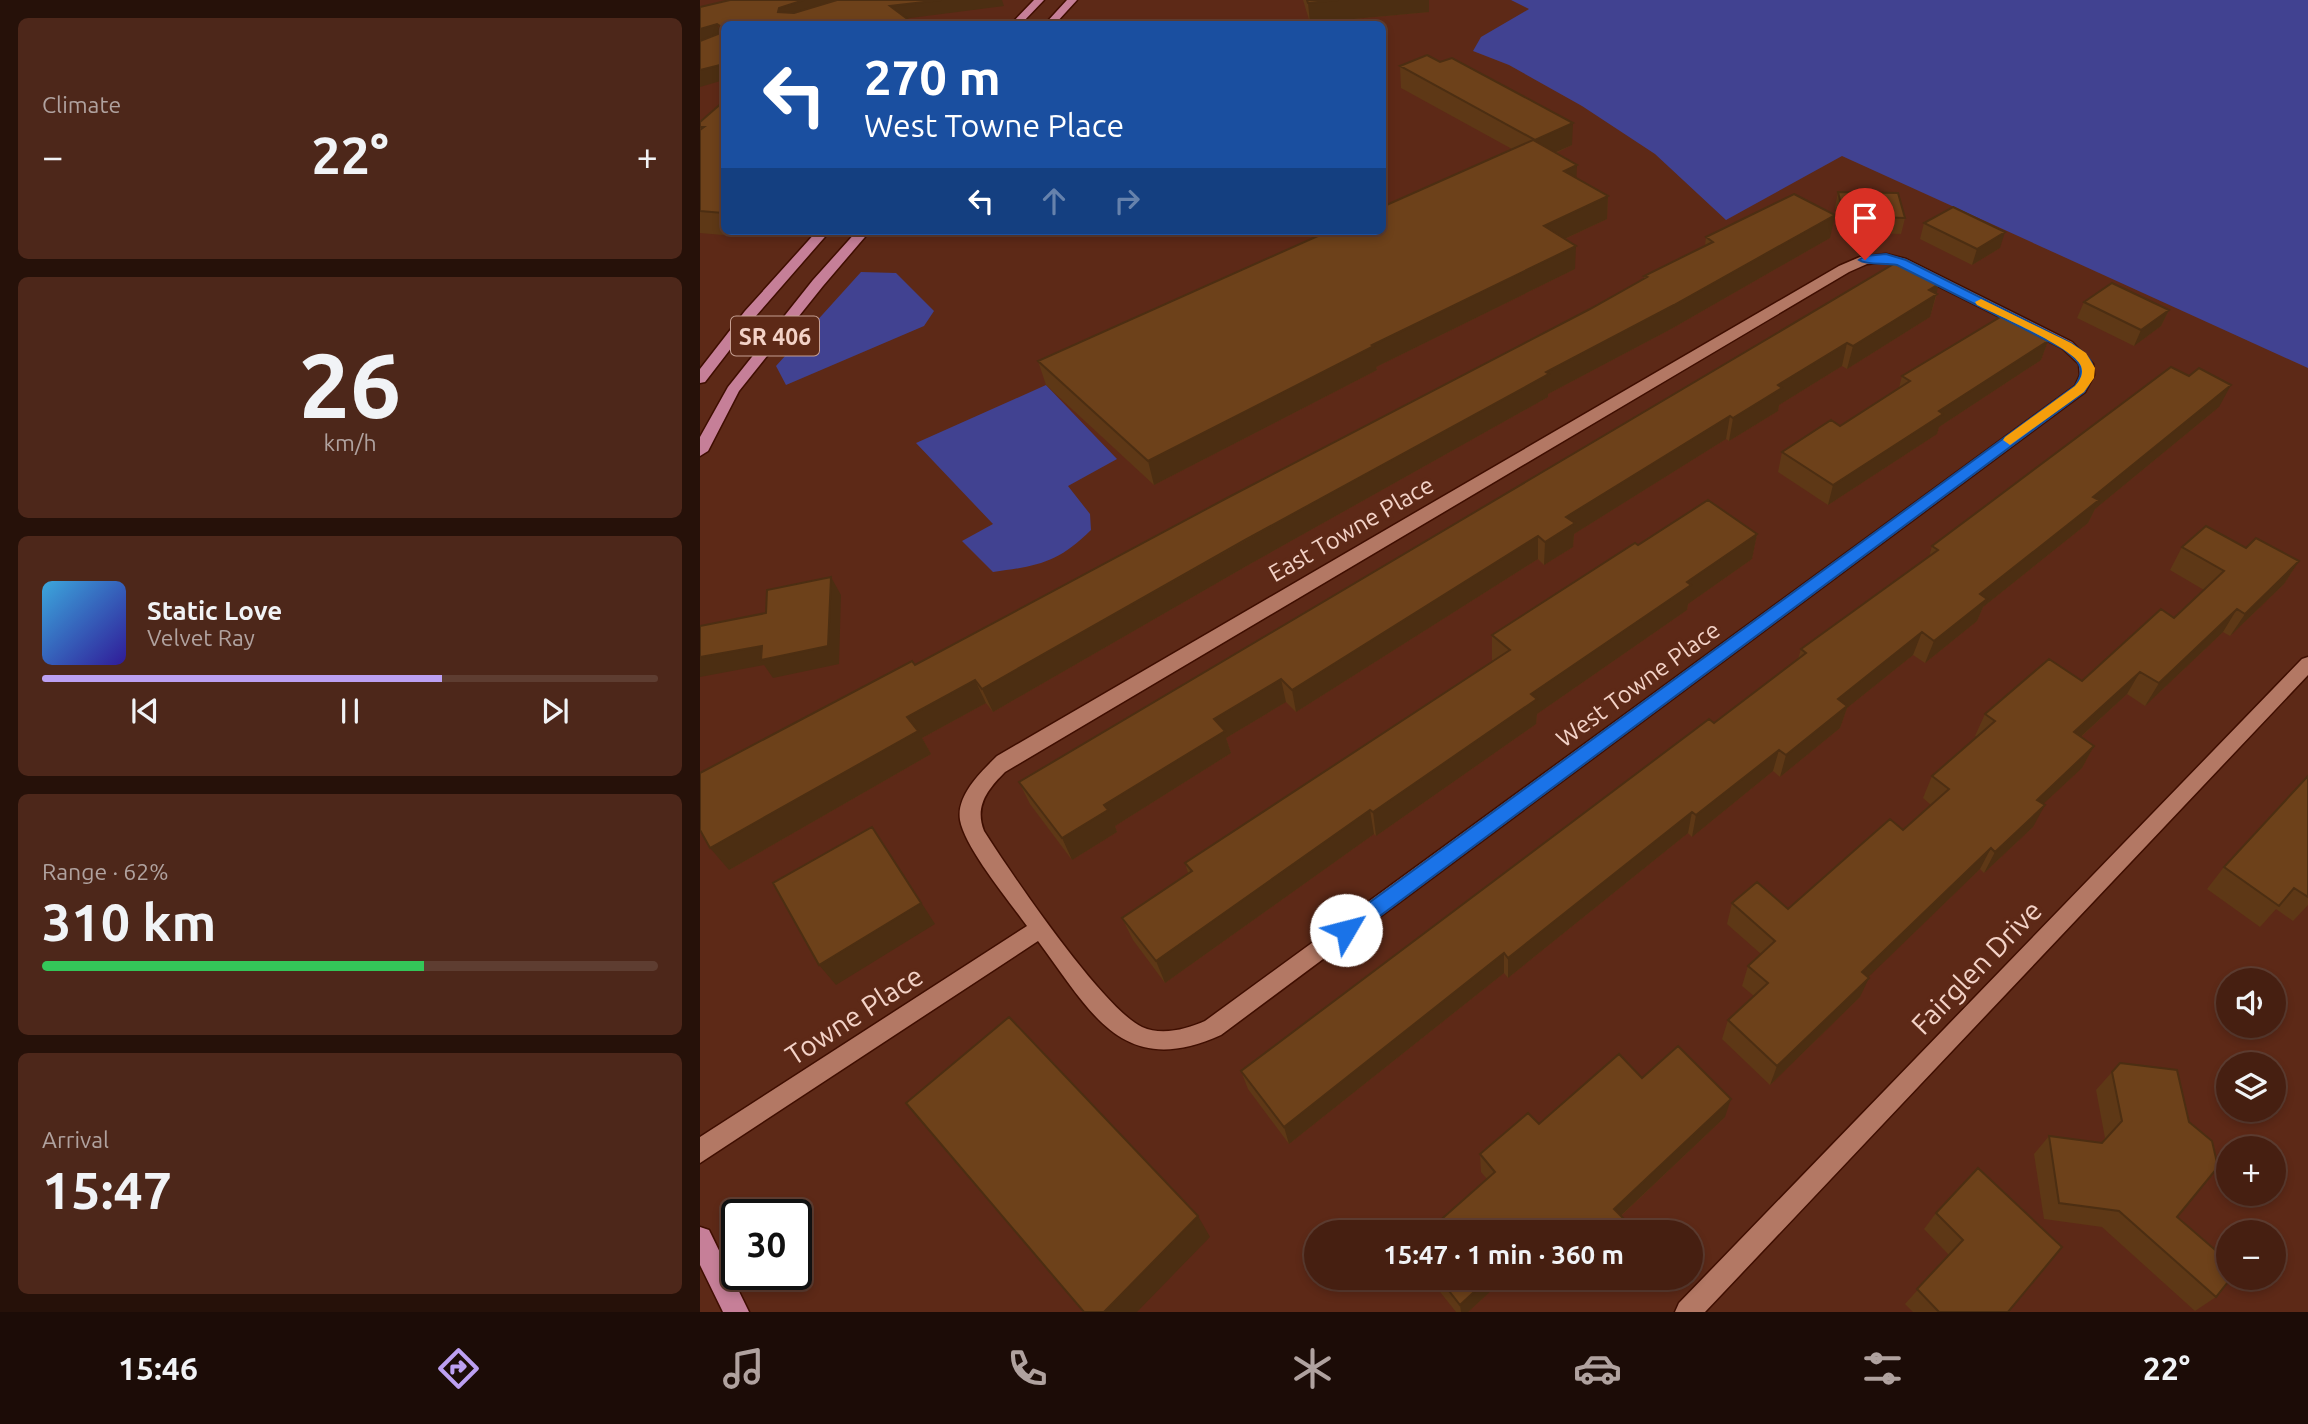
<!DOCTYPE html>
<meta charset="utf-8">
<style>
body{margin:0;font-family:Ubuntu,sans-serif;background:#4d271a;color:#f1f3f6;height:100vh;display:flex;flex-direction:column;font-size:26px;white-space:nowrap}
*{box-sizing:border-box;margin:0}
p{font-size:23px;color:#b0a29f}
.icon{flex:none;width:38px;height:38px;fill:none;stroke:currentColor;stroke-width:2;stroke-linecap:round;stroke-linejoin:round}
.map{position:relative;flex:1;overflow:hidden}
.sheet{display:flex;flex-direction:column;gap:18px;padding:18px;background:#261109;width:700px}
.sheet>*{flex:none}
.guide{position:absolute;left:21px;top:21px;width:665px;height:214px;border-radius:10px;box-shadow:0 4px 10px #0003,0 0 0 2px #5e3d31;background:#1a4fa0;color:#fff;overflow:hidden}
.buttons{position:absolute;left:1516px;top:968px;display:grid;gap:14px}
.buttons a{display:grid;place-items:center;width:70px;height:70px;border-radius:50%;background:#461f11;box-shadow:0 4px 10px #0003,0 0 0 2px #5e3d31;font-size:35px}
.speed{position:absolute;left:21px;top:1199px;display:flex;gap:14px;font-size:35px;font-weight:700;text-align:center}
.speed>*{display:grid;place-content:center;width:91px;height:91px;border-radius:50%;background:#461f11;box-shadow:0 4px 10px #0003,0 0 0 2px #5e3d31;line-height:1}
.speed .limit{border:4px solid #111;border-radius:10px;background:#fff;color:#111}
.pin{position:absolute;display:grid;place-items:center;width:60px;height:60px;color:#fff;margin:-72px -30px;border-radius:50% 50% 50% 0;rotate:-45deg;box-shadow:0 0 7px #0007}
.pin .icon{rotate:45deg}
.me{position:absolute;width:77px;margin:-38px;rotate:53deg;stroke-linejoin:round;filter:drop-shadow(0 0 5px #0008)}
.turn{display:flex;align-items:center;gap:24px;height:147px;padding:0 28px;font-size:32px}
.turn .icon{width:91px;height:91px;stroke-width:2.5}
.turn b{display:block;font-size:49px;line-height:60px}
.lanes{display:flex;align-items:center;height:66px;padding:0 28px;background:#0003;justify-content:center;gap:35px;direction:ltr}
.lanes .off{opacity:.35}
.big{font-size:52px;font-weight:700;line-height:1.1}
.sheet .tile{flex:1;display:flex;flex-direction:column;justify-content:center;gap:10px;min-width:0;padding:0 24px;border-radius:10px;background:#4d271a}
.sheet .dial{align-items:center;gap:0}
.dial b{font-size:91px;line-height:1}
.song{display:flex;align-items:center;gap:21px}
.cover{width:84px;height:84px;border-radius:10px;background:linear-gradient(135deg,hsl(200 70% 55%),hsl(250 70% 35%))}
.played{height:7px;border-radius:4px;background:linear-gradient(90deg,#bca0f2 65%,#5e3d31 65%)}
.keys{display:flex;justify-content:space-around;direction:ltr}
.heat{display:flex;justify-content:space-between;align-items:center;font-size:38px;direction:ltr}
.charge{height:10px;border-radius:5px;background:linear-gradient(90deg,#34c759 62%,#5e3d31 0)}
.trip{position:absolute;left:604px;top:1220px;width:399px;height:70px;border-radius:35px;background:#461f11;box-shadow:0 4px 10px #0003,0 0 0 2px #5e3d31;font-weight:700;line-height:70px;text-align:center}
.dock{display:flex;height:112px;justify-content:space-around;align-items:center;background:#1c0c07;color:#b0a29f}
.dock .icon{width:49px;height:49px}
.dock .selected{color:#bca0f2}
.dock b{font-size:32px;color:#f1f3f6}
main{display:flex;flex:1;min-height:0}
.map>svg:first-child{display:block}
.green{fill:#414291}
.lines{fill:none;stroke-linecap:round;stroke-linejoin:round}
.minor-casing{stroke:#3f0e00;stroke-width:3}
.primary-casing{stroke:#3f0e00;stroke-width:3}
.minor{fill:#b37864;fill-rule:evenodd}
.primary{fill:#c67f98;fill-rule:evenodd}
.wall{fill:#5e3816}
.shaded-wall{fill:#4c2e12}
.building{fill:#6d411a;stroke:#4c2e12;stroke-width:2}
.route{fill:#1a73e8;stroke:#114b97;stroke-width:2}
.slow{fill:#f59e0b}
.labels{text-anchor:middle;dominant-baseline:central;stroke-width:7;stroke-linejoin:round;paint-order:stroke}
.shield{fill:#5d2917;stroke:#c69f92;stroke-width:2}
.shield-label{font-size:23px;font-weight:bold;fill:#f3d2c7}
.street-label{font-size:24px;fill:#f3d2c7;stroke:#5d2917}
.near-street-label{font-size:28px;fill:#f3d2c7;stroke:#5d2917}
</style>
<main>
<section class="sheet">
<div class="tile"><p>Climate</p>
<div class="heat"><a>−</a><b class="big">22°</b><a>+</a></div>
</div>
<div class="tile dial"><b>26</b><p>km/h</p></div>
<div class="tile">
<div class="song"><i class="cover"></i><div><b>Static Love</b><p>Velvet Ray</p></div></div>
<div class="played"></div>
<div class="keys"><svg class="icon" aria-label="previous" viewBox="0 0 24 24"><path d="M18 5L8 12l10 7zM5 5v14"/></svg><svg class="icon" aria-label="pause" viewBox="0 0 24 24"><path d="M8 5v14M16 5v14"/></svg><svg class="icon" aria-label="next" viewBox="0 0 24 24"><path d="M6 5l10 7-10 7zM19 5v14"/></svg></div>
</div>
<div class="tile"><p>Range · 62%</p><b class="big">310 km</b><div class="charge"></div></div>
<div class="tile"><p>Arrival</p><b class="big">15:47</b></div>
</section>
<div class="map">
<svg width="1608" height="1312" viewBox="0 0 1608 1312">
<rect width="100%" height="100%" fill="#5d2917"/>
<path class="green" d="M811,0h797v368l-466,-212 -116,64 -71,-66 -73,-48 -73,-41 -36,-14 8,-14 48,-28z
M161,272l35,1 38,38 -10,15 -138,59 -10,-19z
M346,385l71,74 -49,27 22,28 1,16c-33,33 -54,36 -98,42l-31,-31 31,-17 -77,-81z"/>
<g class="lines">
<g class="minor-casing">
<path id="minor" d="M1186,254l20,5 166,83 21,22 1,11 -9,17 -864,643c-99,45 -130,-23 -183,-94l-338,222v-26l327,-211c-18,-25 -62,-78 -67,-106 -4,-25 22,-49 37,-64l842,-490 21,-9zM1186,262l10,3 166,83 17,16 1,11 -5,11 -870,635c-18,8 -43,15 -63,6 -39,-18 -132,-155 -158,-196 -10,-25 4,-42 21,-59l844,-500 18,-8z
M1608,657v18l-603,637h-30l4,-9 623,-644z"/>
</g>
<g class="primary-casing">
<path id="primary" d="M334,0h10l-23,24h-10z
M367,0h10l-22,24h-10z
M117,231h13l-75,86 -50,65 -5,1v-14l45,-58z
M157,231h13l-47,55 -84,105 -31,60 -8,5v-19l28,-50 85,-107z
M0,1227l9,3 40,82h-26l-23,-47z"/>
</g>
<use href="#minor" class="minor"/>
<use href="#primary" class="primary"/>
</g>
<path class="wall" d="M603,0h126v12l-119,11z
M700,66l172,79 -16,8 21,25 31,18 -1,23 -42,20 10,30 -199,98 1,3 -223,115 -108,-100 -8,-24 474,-212 -111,-61z
M24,101v130h15l-5,5 -34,-3v-111z
M1138,192l67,26 -4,16 -61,-2 -5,-25z
M1224,223l76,25 -28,17 -52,-26z
M1006,237l124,1 -159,91 -123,65v3l-298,167 -257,148 -7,-9 -64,35 9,16 -202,116 186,-205 675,-356 54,-30v-3l61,-30z
M1236,294h1l-7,23 -83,52 -5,-3 -63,39 -1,6 -49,30 -3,-2 -152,95 -1,13 -29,18 -6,-6 -242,153 -10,-10 -60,36 5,15 -116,73 2,6 -45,28 -42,-56 -11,-22z
M1384,302l85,8 -8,16 -27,20 -57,-28z
M1348,341l-7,19 -102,67 -2,7 -109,71 -50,-33 4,-20 58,-26 59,-38 3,-12z
M1519,407l-124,102 -7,14 -105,84 -6,14 -52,42 -12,-8 -66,53 -7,20 -60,49 -7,-6 -81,66 -4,-4 -180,145 -4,-5 -215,171 -41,-55 -7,-18 473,-348 84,-64 3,-10 128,-92 3,-11z
M1057,534l-5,25 -64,45 -1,6 -150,104 -1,10 -160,112 -2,-2 -209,149 -32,-43 -11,-22 66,-45 -3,-10 309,-202 -2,-1v-25l146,-90z
M1482,547l64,1 53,13 -15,23 -54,52 -7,-4 -78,74 -18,-12 -46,43 13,9 -12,22 -39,36 -10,23 -49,46 -4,-4 -112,108 -8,20 -90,88 -48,-46 6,-19 26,-24 -12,-10 6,-20 13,-12 -34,-30 5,-21 56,6 115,-79 28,-25 -8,-7 9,-22 45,-39 -2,-1 10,-22 97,-33 92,-63 30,-28 -34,-20z
M1608,776v129l-15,16 -17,-12 -16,18 -53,-38 17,-22z
M1420,1063l57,154 39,80 -21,14 -93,-84 -58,-8 -10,-65 15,-18 52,7 4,-5 -9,-48z
M942,1078l83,39 -104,99v16h-194l60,-53 -6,-7 -1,-18 59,-30z
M1278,1168l30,144h-95l-8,-8 44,-49 -25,-26 12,-16z
M729,1278h76l-37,34h-12z"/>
<path class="shaded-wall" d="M104,0h50l-70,24 -6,-12 1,-4z
M241,0h61l2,6 -109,14 -5,-14z
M638,0h91v12l-119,11 -2,-20z
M17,24l6,14 -23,8v-17z
M24,64v16l-24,7v-17z
M873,123l-1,22 -38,17 1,-22z
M877,165l-1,22 -12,-16z
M908,196l-1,23 -64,30 1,-23z
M1135,215l-5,23 -159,91 -123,65v3l-298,167 -257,148 -11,-23 564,-317z
M31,231h8l-5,5z
M1305,232l-5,16 -28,17 5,-16z
M876,246l-1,23 -199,98 1,3 -223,115 -6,-24 224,-116z
M1239,284l-9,33 -83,52 6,-23 76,-56z
M1469,310l-8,16 -27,20 7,-16z
M1348,341l-7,19 -102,67 -2,7 -109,71 5,-20 106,-74z
M1147,343l-5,23 -63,39 -1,6 -49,30 4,-23 45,-33z
M1531,385l-12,22 -124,102 -7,14 -105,84 -6,14 -52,42 9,-22 46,-47 113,-97z
M1030,416l-4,23 -152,95 -1,13 -29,18 1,-23 21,-25z
M1057,534l-5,25 -64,45 -1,6 -150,104 -1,10 -160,112 -3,-24 158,-118 156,-112z
M838,536v23l-242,153 -4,-22z
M1599,561l-15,23 -54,52 15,-22z
M131,577l10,18 -2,69 -66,14 -9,-13 -64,12v-20l62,-11z
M1537,609l-14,23 -78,74 14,-23z
M1222,632l-9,23 -66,53 -7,20 -60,49 6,-22 52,-56z
M1440,672l-13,22 -65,60 12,-22z
M581,679l5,23 -60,36 5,15 -116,73 2,6 -45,28 -10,-22 152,-119z
M275,680l11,23 -64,35 9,16 -202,116 -19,-22 197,-131z
M1394,746l-12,22 -57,53 12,-21z
M1079,750l-6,21 -81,66 4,-22z
M1345,805l-12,22 -49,46 11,-21z
M670,810l4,24 -209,149 -9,-22z
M992,812l-4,21 -180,145v-20z
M1291,848l-11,21 -127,123 9,-20z
M187,849l48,75 -99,61 -17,-20z
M804,953v20l-215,171 -5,-17z
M1169,978l-9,19 -90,88 7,-19z
M1031,1099l-6,18 -114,108 3,-16z
M498,1216l12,21 -73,75h-33z
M924,1219l-3,13h-11z
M848,1223l-1,9h-9z
M789,1278h16l-37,34h-7l-1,-7z"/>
<path class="building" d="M30,0h74l-25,8 -1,4 16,1 43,-13h104l-51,6 24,18h-190v40l-24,6v-29l18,-7 2,-8 -3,-2 -17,5v-22z
M607,0h31l-30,3z
M727,55l13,7 12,-4 121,65 -38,17 -135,-74z
M24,101v111l-1,1 -23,-2v-81l4,-3h-4v-5z
M833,140l44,25 -13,6 44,25 -64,30 32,20 -204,99 2,1 -226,115 -110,-100 291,-130h53v-24z
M1138,192l60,1 7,25 -61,-2z
M1094,194l41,21 -161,90 -128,67 3,2 -304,166 -263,149 -7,-9 -68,37 11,14 -208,117 -10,-18v-57l212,-112 3,4 312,-167 363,-189 57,-32 -3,-1 69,-34 -7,-5z
M1253,207l52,25 -28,17 -53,-26z
M1197,262l42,22 -10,6 8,4 -84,52 -6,-3 -69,42 4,3 -49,30 -3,-2 -164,101 9,6 -30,19 -7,-6 -246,154 -11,-11 -67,40 11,12 -121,74 4,5 -46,28 -43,-56z
M1412,283l57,27 -28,20 -57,-28z
M1302,316l46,25 -109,70 4,3 -110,71 -51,-33 49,-32 9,6 70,-45 -8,-5z
M1471,367l18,9 10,-8 32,17 -138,112 6,3 -119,94 7,5 -53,42 -12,-9 -84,67 9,7 -61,49 -7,-5 -83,65 -4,-3 -184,146 -4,-5 -220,174 -43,-56 468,-352 5,4 92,-70 -5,-4 137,-99 -6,-4z
M1008,500l49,34 -70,48 4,3 -160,109 6,5 -164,113 -3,-2 -214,151 -34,-43 70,-47 -7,-8 325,-213 -18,-15 143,-92 3,2z
M1506,526l40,22 10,-10 43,23 -54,53 -8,-5 -78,74 -19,-11 -66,60 20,14 -57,54 8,5 -50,47 -4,-4 -129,124 7,6 -92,88 -49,-46 40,-37 -20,-17 27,-25 -43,-38 25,-21 31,27 102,-90 13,11 46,-41 -17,-13 63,-55 -10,-7 64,-55 33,22 79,-72 13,9 50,-47 -42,-24z
M131,577l-3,69 -67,14 1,-14 -62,11v-31l66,-13 1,-23z
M1608,776v121l-14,-9 -15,18 -55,-39z
M172,827l49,76 -102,62 -46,-82z
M309,1017l189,199 -94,96h-20l-178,-209z
M978,1046l53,53 -117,110 10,10 -14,13h-54l-8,-9 -10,9h-111l68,-60 -15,-18 48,-41 11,11 80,-70 23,24z
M1420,1063l57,7 12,52 23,19 6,26 -41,50 51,44v17h3l-15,19 -97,-86 -60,-8 -10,-67 53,7 20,-22 -10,-49z
M1278,1168l84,79 -54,65h-69l-22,-23 46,-49 -27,-27z
M739,1278h50l-29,27z"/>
<path class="route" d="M1186,254l20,6 165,83c22,16 30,24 13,49l-731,544 -7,2 -6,-2 -3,-6 3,-6 735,-538c13,-18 2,-27 -13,-38l-165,-83c-12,-3 -29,1 -38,-5l6,-4z"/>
<path class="slow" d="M1281,299l90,44 15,10 9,15 -1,10 -10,14 -74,53 -7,-5 2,-3 70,-51c5,-6 9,-12 6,-20 -7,-18 -84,-51 -104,-61l-2,-3z"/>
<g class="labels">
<rect class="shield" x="31" y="316.5" width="88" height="39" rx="5"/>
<g class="shield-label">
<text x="75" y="336">SR 406</text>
</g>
<g class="street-label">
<text transform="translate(651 529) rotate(-30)">East Towne Place</text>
<text transform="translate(938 684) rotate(-36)">West Towne Place</text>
</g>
<g class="near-street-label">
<text transform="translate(1276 967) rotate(-46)">Fairglen Drive</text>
<text transform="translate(154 1015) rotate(-33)">Towne Place</text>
</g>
</g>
</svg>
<div class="buttons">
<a><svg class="icon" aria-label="sound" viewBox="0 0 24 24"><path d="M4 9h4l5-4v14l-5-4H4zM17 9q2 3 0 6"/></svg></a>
<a><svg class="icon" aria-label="layers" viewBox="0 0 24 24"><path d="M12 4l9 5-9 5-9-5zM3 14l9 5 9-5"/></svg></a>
<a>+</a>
<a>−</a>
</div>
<div class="speed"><div class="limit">30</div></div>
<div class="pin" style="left:1165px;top:260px;background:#d93025"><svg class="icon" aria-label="arrive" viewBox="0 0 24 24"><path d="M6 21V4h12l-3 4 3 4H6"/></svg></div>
<svg class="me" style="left:646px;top:930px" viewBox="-20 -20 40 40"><circle r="19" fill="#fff"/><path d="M0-13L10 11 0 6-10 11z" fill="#1a73e8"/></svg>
<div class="trip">15:47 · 1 min · 360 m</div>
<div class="guide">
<div class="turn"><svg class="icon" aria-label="left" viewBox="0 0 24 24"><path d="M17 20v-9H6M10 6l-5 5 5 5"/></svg><div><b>270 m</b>West Towne Place</div></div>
<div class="lanes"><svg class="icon" aria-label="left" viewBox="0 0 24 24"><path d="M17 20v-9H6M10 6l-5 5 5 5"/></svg><svg class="icon off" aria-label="ahead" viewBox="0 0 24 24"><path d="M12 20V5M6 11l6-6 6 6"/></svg><svg class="icon off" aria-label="right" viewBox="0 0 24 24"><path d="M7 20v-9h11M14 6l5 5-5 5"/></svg></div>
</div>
</div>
</main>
<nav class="dock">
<b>15:46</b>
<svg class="icon selected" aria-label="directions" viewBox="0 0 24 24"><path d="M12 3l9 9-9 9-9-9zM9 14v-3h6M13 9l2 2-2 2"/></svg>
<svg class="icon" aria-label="music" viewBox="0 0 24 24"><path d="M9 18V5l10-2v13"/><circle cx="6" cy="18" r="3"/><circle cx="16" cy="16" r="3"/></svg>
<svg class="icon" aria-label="phone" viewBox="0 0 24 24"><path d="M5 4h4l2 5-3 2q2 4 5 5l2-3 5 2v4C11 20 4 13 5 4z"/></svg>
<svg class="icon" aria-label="climate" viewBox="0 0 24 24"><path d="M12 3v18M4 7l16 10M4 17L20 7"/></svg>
<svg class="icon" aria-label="car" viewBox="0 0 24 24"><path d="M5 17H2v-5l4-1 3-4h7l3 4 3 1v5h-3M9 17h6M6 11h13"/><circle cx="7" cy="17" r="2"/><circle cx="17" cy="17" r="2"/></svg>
<svg class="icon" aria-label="filters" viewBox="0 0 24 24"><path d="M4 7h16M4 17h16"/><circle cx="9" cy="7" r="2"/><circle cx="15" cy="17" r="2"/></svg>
<b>22°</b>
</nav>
